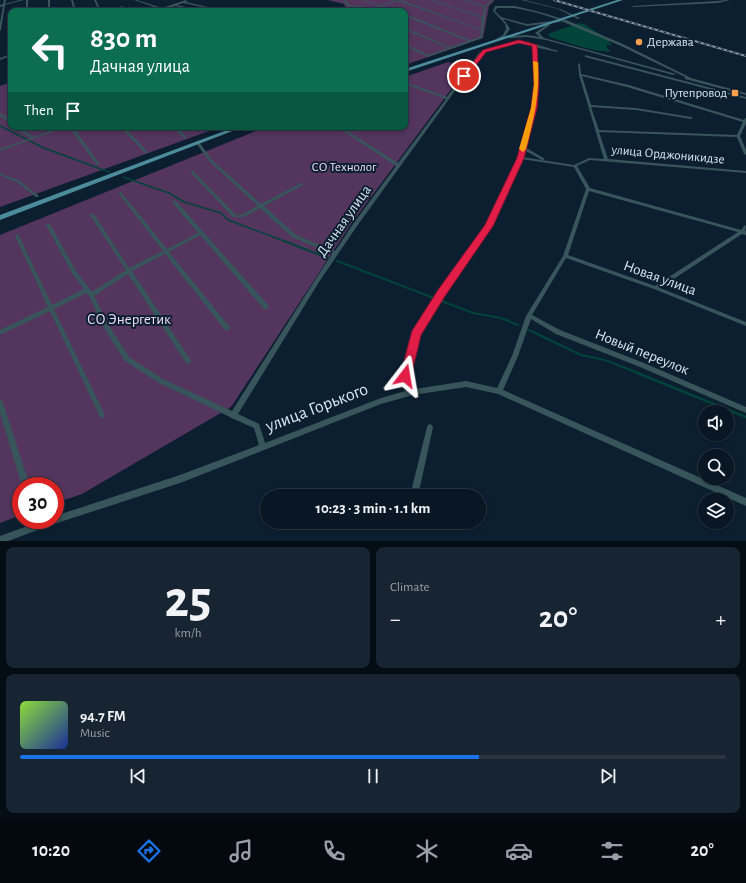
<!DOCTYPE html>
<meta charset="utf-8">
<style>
body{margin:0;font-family:"Alegreya Sans",sans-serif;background:#172432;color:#f1f3f6;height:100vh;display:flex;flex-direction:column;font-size:15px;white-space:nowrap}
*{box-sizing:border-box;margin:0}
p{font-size:13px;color:#999fa7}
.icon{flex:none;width:22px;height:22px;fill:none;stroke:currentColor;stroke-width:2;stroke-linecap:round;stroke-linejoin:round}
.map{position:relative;height:541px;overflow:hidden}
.panel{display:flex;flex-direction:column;gap:6px;padding:6px;background:#050d14;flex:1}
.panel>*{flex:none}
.top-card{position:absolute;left:8px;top:8px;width:400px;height:122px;border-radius:8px;box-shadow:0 2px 6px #0003,0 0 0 1px #293642;background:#0b6e4f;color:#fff;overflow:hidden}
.tools{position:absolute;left:698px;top:405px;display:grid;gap:8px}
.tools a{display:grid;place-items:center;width:36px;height:36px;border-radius:50%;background:#091725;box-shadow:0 2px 6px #0003,0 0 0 1px #293642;font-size:20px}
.speed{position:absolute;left:12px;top:477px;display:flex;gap:8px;font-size:20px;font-weight:700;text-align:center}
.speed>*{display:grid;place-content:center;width:52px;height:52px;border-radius:50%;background:#091725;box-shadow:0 2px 6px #0003,0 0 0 1px #293642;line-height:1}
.speed .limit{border:6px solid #d22;background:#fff;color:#111}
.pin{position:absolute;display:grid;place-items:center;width:34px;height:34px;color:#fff;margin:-17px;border:2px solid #fff;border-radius:50%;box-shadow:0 1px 4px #0007}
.me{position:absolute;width:44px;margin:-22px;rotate:14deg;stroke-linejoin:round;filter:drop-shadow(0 0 3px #0008)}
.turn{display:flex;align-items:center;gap:14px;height:84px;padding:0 16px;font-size:18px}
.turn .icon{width:52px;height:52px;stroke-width:2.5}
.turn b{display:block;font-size:28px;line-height:34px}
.then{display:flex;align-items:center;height:38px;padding:0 16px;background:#0003;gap:8px;font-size:15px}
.big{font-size:30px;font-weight:700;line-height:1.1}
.panel .widget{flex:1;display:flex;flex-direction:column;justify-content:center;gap:6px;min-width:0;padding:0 14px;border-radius:8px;background:#172432}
.panel .dial{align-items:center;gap:0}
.dial b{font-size:52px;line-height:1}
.song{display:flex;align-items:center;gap:12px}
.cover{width:48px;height:48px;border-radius:6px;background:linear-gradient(135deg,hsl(90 70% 55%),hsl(230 70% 35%))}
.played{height:4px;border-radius:2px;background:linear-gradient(90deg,#1a73e8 65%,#293642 65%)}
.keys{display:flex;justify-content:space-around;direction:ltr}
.heat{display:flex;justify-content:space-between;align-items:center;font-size:22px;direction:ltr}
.panel .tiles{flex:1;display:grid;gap:6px;grid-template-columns:1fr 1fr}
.widget:last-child{grid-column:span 2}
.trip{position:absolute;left:260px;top:489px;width:226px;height:40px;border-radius:20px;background:#091725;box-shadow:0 2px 6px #0003,0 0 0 1px #293642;font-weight:700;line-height:40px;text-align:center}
.menu{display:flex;height:64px;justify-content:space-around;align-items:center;background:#04090f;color:#999fa7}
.menu .icon{width:28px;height:28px}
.menu .active{color:#1a73e8}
.menu b{font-size:18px;color:#f1f3f6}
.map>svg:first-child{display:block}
.green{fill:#53355e}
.water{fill:#00443a}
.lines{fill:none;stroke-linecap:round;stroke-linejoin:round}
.stream-far2{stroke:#00443a;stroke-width:1.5}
.stream-far1{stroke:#00443a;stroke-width:2}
.stream{stroke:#00443a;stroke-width:2.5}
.minor{fill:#38555b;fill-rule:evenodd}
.tertiary{fill:#38555b;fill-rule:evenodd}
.primary{fill:#4c8b99;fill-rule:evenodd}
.rail-casing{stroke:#8897a5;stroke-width:2}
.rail{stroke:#0c1f31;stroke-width:1;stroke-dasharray:3;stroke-linecap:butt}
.route{fill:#e11d48;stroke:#92132f}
.slow{fill:#f59e0b}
.poi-dot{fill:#fa9f4e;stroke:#0c1f31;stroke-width:1.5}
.labels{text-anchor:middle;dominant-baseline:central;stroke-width:4;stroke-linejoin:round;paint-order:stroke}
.far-poi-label{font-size:13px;fill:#d9e5f1;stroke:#0c1f31;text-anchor:start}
.far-street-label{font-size:13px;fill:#d9e5f1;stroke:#0c1f31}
.far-park-label{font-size:13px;fill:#efdaf7;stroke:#0c1f31}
.street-label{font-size:15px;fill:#d9e5f1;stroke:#0c1f31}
.park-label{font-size:15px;fill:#efdaf7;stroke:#0c1f31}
.near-street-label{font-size:18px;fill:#d9e5f1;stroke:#0c1f31}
</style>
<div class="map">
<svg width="746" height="541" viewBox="0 0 746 541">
<rect width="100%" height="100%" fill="#0c1f31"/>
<path class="green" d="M328,0h167l-6,6 -6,32 -78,27v-54h-58l-3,-7z
M448,62l19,6 -116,156 -120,183 -149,87 -27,9v-17h-34v29l-21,8v-288l266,-108h139v-50z
M11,82v45h209l-220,80v-121z"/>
<path class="water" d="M579,23l5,1 25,16v2l4,4 -7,-2 2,5 3,2c-13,3 -47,-10 -61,-14l-2,-3z"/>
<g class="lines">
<path class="stream-far2" d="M0,126l44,22 65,24
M123,177l46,16 15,9 37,11 7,7 59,22"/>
<path class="stream-far1" d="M284,241l44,17
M337,261l97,37
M439,300l34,13 28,5 17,7
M529,330l52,25 24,5 33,13"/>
<path class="stream" d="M635,372l111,45"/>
<path class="minor" d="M4,0h2l-1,4 15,-4h4l-19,5 -4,25 -1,1v-8l3,-17 -3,1v-2l3,-1z
M26,0h2v11h-2z
M48,0h2v11h-2z
M71,0h2l3,11h-2z
M94,0h2l5,11h-2z
M134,0h3l25,8 24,-8 1,1 -1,1 39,9h-4l-38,-8 -6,2 27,6h-4l-25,-5 -11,3 -9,2 5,-2z
M343,0h2l5,5 23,3 -1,1 -24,-3z
M362,0c6,0 13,5 19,5 7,-1 12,-5 19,-5l81,29 1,-11 -52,-18h3l50,17 1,-10 -21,-7h3l19,6 6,-6h2l-7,7 -4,31 -54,19 -23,-11v-2l23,11 21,-7 -44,-18v-2l45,19 18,-6 -63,-25v-2l65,26 10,-3 1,-7 -83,-29 -16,5 13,5h-3z
M521,0h4l35,9 20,9 -2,1 -20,-10z
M725,0h5l-12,3 -85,4 -1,-1 86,-5z
M119,6h2l12,4 -1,1h-2v-1z
M519,41l16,3 23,7 -1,1 -22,-5 3,37 -2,24 -11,39 20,12 -2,1h-1l-18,-10 -2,7 52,8 15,-7 15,1 -25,-84 -1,-11 1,-1 1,1 1,10 48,11 115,35 1,-2h1v5l-6,13 6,14v5l-2,-1 -7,-17 -138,-5 9,27 138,12v2l-156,-13 -13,6 13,22 151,42 3,-4 2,-1 -1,6h1v4l-4,-1 -82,54 86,34v4l-92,-37 -88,-31 -34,57 28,15 84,33 102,44v6l-106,-46 -84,-33 -25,-15 -13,37 -15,34 243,108v8l-248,-112 -32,-7 -53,8 -32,9 -201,79 -126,41 -46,17h-8v-5l44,-16h11v-4l125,-41 79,-30 -5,-17 -20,-9h-1l-2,-1 -1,-1 -71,-34 -34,-22 -21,-33 -15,-32 -3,-3 -32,16 50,104 1,2 -1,2 -2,1 -2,-1 -50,-106 -50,24v-5l48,-23 -33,-71v-1l2,-1 2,2 33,69 32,-16 -12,-16 -26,-48v-1h4l26,47 16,21 34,-22 -36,-55v-1h4l35,54 34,-17 -44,-57v-2h2l46,57 31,-16 -26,-31v-1h4l92,104 1,2 -1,2h-4l-64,-74 -31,17 60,74 1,2 -1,2h-4l-60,-76 -33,17 58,88 1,2 -1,2 -2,1 -2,-1 -58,-89 -34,22 14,28 21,33 34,22 69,32 83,-131 17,-26 -40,-17 -32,-29 -16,9h-11l-42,-44v-2h2l43,44h5l17,-9 -48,-44 -14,-19 1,-1h2l13,18 49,44 40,-21h2v2l-39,21 32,29 39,16 18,-27 43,-58 -59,-39h4l57,36 48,-64 -41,-15v-2l42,15 32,-44 5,-3zM519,43l14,3 1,38 -2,24 -14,50 -32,68 -47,66 -25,40 -12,44 7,14 -28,8 -116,45 -6,-19 -21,-10 81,-132 38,-56 124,-171 5,-3zM582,76l45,11 116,35 -6,13 -138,-5 -8,-23 45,3 55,9 2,-1 -2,-1 -55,-9 -45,-3zM521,159l53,8 12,22 -23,67 -37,60 -14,40 -15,32 -31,-7 -51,8 -7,-13 11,-41 24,-41 47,-68zM589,191l149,41 -83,54 -87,-31z
M11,54v2l-11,4v-2z
M585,55l161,42v2l-161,-42z
M405,63l3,2 -1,1 -2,-1z
M0,113c5,2 11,6 11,12 -3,-2 -7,-7 -11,-9z
M13,127h5l16,10 27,-10h5l-66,24v-2l31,-11z
M69,127h4l26,36v2h-2z
M120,127h4l23,24v2h-2z
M172,127h4l10,9v2h-2z
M0,173l20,8 19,15 -1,1h-2l-18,-14 -18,-8z
M0,400l2,1 1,2 27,83h-8l-22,-73z
M430,424l2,1 1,2 -15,69h-8l17,-69 1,-2z"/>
<path class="tertiary" d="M495,6h20l25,6 26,8 57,24 68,34 55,15v2l-61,-16v-2l-64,-31 -60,-25 -1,1 -33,4 -24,-7 4,5 3,5c-4,6 -7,11 -14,12v-2l7,-4 3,-6 -1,-5 -12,-13zM497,8h18l23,5 22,7 -33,4 -26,-7 -6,-6z
M548,24l2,1 -11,8 5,5 132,36 -3,1 -127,-35 -19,-3 -17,1 -2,-1 2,-1 17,-1 13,2 -5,-4z"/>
<path class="primary" d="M617,0h6l-218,72v-3z
M235,127h8l-243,93v-5z"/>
<g class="rail-casing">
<path id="rail" d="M554,0l192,56"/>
</g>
<use href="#rail" class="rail"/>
</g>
<path class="route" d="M519,40l18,5 2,39 -2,24 -13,50 -31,68 -48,70 -24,39 -10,41 -2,4 -4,1 -4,-1 -1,-4 12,-45 26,-41 47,-65 32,-67 14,-50 3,-24 -2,-38 -13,-3 -33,9 -20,26 -4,-2 21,-26z"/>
<path class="slow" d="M533,61l5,1c2,32 -4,56 -12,87l-3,3 -4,-3 12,-41 3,-24z"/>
<g class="poi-dot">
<circle cx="639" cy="42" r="4"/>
<rect x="731" y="89" width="8" height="8" rx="2"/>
</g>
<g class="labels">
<g class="far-poi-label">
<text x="647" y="42">Держава</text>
<text x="727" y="93" text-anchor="end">Путепровод</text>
</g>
<g class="far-street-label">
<text transform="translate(668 155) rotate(5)">улица Орджоникидзе</text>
</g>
<g class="far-park-label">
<text x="344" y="167">СО Технолог</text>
</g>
<g class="street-label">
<text transform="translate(344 221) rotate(-55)">Дачная улица</text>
<text transform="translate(660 278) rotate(20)">Новая улица</text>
<text transform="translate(642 352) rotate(22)">Новый переулок</text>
</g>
<g class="park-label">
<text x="129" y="319">СО Энергетик</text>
</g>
<g class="near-street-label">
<text transform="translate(317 408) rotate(-21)">улица Горького</text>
</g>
</g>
</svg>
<div class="tools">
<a><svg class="icon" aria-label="sound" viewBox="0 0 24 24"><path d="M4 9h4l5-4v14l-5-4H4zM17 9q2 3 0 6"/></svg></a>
<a><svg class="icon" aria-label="search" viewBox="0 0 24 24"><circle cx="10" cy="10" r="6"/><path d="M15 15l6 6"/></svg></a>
<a><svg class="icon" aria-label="layers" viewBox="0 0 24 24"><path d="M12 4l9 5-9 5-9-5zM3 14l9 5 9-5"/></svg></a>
</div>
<div class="speed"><div class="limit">30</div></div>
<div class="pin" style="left:464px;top:76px;background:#d93025"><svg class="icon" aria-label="arrive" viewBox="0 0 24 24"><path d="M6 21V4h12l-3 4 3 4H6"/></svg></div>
<svg class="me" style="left:405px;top:376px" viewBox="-20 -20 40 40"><path d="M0-17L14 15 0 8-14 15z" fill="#e11d48" stroke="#fff" stroke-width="4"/></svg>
<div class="trip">10:23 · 3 min · 1.1 km</div>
<div class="top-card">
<div class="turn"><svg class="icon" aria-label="left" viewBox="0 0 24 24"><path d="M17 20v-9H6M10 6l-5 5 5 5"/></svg><div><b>830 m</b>Дачная улица</div></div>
<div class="then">Then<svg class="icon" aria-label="arrive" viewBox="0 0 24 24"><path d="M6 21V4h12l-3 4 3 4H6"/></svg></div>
</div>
</div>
<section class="panel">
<div class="tiles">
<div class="widget dial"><b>25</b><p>km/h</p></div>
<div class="widget"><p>Climate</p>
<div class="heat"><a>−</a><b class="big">20°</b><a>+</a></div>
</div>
<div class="widget">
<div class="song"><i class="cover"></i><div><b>94.7 FM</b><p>Music</p></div></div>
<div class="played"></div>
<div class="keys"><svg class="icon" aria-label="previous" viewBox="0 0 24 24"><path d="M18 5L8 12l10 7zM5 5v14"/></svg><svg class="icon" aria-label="pause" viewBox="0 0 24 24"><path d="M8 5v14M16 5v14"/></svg><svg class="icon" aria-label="next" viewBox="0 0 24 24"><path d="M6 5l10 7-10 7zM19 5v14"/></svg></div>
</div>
</div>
</section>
<nav class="menu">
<b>10:20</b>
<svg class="icon active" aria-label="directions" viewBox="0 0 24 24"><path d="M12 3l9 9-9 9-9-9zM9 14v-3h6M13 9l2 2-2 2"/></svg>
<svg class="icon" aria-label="music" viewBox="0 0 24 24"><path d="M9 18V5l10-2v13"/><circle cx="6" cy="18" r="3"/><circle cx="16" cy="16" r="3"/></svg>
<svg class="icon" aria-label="phone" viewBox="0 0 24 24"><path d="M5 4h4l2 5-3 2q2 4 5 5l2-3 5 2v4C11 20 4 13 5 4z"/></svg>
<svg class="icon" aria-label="climate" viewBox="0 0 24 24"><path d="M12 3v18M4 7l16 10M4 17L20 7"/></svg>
<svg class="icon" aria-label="car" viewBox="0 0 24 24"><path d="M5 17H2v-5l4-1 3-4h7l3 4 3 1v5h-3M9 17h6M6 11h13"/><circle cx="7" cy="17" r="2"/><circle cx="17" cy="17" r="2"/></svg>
<svg class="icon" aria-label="filters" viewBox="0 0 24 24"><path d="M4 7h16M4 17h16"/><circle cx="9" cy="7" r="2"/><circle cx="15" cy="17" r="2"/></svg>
<b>20°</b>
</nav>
